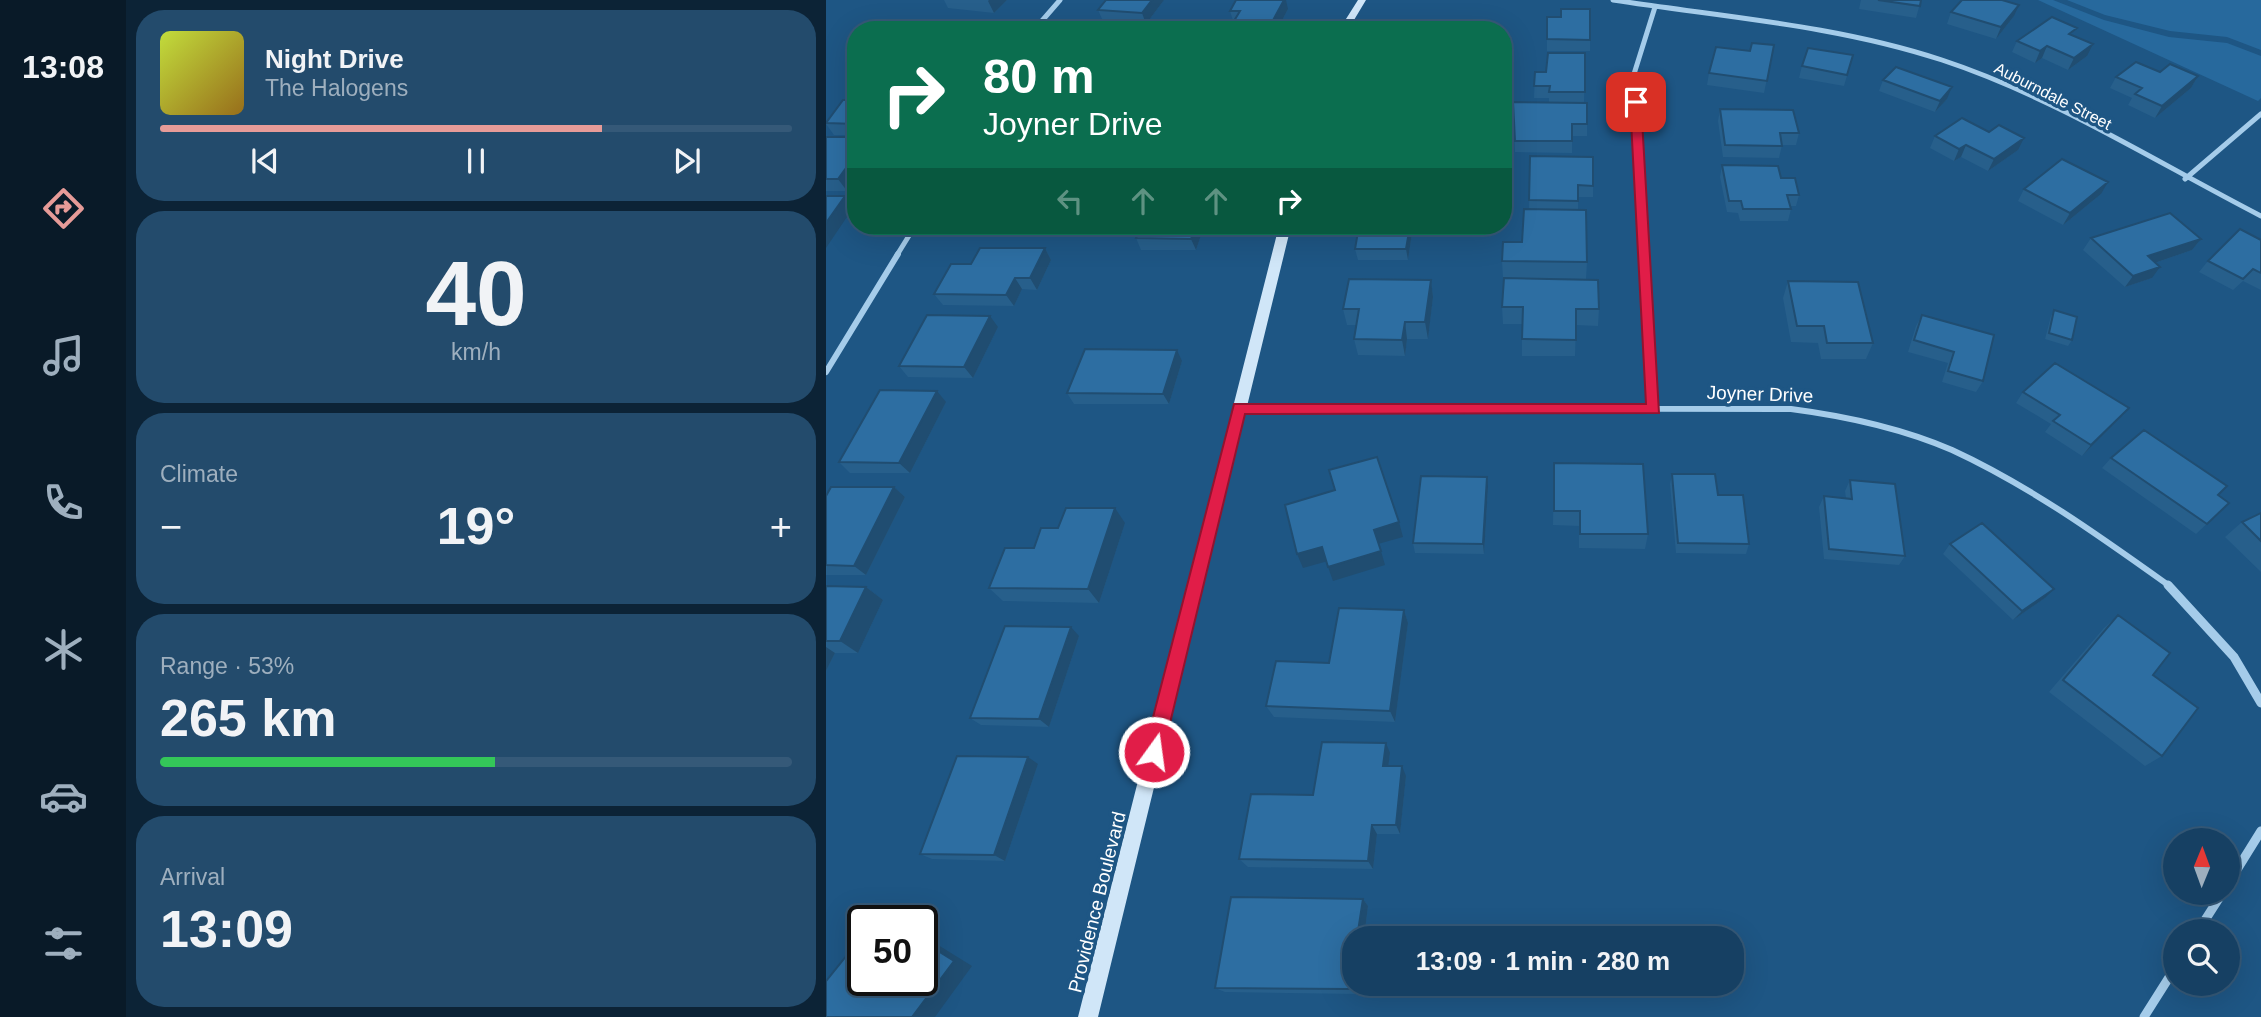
<!DOCTYPE html>
<meta charset="utf-8">
<style>
body{margin:0;font-family:Arial,sans-serif;background:#234b6c;color:#f1f3f6;height:100vh;display:flex;flex-direction:column;font-size:26px;white-space:nowrap}
*{box-sizing:border-box;margin:0}
p{font-size:23px;color:#9eafbe}
.icon{flex:none;width:38px;height:38px;fill:none;stroke:currentColor;stroke-width:2;stroke-linecap:round;stroke-linejoin:round}
.map{position:relative;flex:1;overflow:hidden}
.details{display:flex;flex-direction:column;gap:10px;padding:10px;background:#0c2336;width:700px}
.details>*{flex:none}
.hud{position:absolute;left:21px;top:21px;width:665px;height:214px;border-radius:28px;box-shadow:0 7px 28px #0002,0 0 0 2px #355978;background:#0b6e4f;color:#fff;overflow:hidden}
.needle{width:46px;rotate:1deg}
.tools{position:absolute;left:1337px;top:828px;display:grid;gap:14px}
.tools a{display:grid;place-items:center;width:77px;height:77px;border-radius:50%;background:#164063;box-shadow:0 7px 28px #0002,0 0 0 2px #355978;font-size:35px}
.speed{position:absolute;left:21px;top:905px;display:flex;gap:14px;font-size:35px;font-weight:700;text-align:center}
.speed>*{display:grid;place-content:center;width:91px;height:91px;border-radius:50%;background:#164063;box-shadow:0 7px 28px #0002,0 0 0 2px #355978;line-height:1}
.speed .limit{border:4px solid #111;border-radius:10px;background:#fff;color:#111}
.pin{position:absolute;display:grid;place-items:center;width:60px;height:60px;color:#fff;margin:-30px;border-radius:14px;box-shadow:0 4px 10px #0006}
.me{position:absolute;width:77px;margin:-38px;rotate:14deg;stroke-linejoin:round;filter:drop-shadow(0 0 5px #0008)}
.turn{display:flex;align-items:center;gap:24px;height:147px;padding:0 21px;font-size:32px}
.turn .icon{width:91px;height:91px;stroke-width:2.5}
.turn b{display:block;font-size:49px;line-height:60px}
.lanes{display:flex;align-items:center;height:66px;padding:0 21px;background:#0003;justify-content:center;gap:35px;direction:ltr}
.lanes .off{opacity:.35}
.big{font-size:52px;font-weight:600;line-height:1.1}
.details .widget{flex:1;display:flex;flex-direction:column;justify-content:center;gap:10px;min-width:0;padding:0 24px;border-radius:28px;background:#234b6c}
.details .dial{align-items:center;gap:0}
.dial b{font-size:91px;line-height:1}
.song{display:flex;align-items:center;gap:21px}
.cover{width:84px;height:84px;border-radius:10px;background:linear-gradient(135deg,hsl(70 70% 55%),hsl(40 70% 35%))}
.played{height:7px;border-radius:4px;background:linear-gradient(90deg,#e69b98 70%,#355978 70%)}
.keys{display:flex;justify-content:space-around;direction:ltr}
.heat{display:flex;justify-content:space-between;align-items:center;font-size:38px;direction:ltr}
.charge{height:10px;border-radius:5px;background:linear-gradient(90deg,#34c759 53%,#355978 0)}
.trip{position:absolute;left:516px;top:926px;width:402px;height:70px;border-radius:28px;background:#164063;box-shadow:0 7px 28px #0002,0 0 0 2px #355978;font-weight:600;line-height:70px;text-align:center}
main{display:flex;flex:1;min-height:0}
.dock{display:flex;flex-direction:column;width:126px;justify-content:space-around;align-items:center;background:#091a28;color:#9eafbe}
.dock .icon{width:49px;height:49px}
.dock .current{color:#e69b98}
.dock b{font-size:32px;color:#f1f3f6}
.map>svg:first-child{display:block}
.green{fill:#27699d}
.lines{fill:none;stroke-linecap:round;stroke-linejoin:round}
.street-far2{stroke:#a5ccea;stroke-width:5}
.street-far1{stroke:#a5ccea;stroke-width:6}
.street{stroke:#a5ccea;stroke-width:9}
.secondary{fill:#d0e6f8;fill-rule:evenodd}
.wall{fill:#275f8b}
.shaded-wall{fill:#204d71}
.building{fill:#2d6ea2;stroke:#204d71;stroke-width:2}
.route{fill:#e11d48;stroke:#92132f;stroke-width:2}
.labels{text-anchor:middle;dominant-baseline:central;stroke-width:7;stroke-linejoin:round;paint-order:stroke}
.far-street-label{font-size:16px;fill:#fff;stroke:#1e5684}
.street-label{font-size:19px;fill:#fff;stroke:#1e5684}
</style>
<main>
<nav class="dock">
<b>13:08</b>
<svg class="icon current" aria-label="directions" viewBox="0 0 24 24"><path d="M12 3l9 9-9 9-9-9zM9 14v-3h6M13 9l2 2-2 2"/></svg>
<svg class="icon" aria-label="music" viewBox="0 0 24 24"><path d="M9 18V5l10-2v13"/><circle cx="6" cy="18" r="3"/><circle cx="16" cy="16" r="3"/></svg>
<svg class="icon" aria-label="phone" viewBox="0 0 24 24"><path d="M5 4h4l2 5-3 2q2 4 5 5l2-3 5 2v4C11 20 4 13 5 4z"/></svg>
<svg class="icon" aria-label="climate" viewBox="0 0 24 24"><path d="M12 3v18M4 7l16 10M4 17L20 7"/></svg>
<svg class="icon" aria-label="car" viewBox="0 0 24 24"><path d="M5 17H2v-5l4-1 3-4h7l3 4 3 1v5h-3M9 17h6M6 11h13"/><circle cx="7" cy="17" r="2"/><circle cx="17" cy="17" r="2"/></svg>
<svg class="icon" aria-label="filters" viewBox="0 0 24 24"><path d="M4 7h16M4 17h16"/><circle cx="9" cy="7" r="2"/><circle cx="15" cy="17" r="2"/></svg>
</nav>
<section class="details">
<div class="widget">
<div class="song"><i class="cover"></i><div><b>Night Drive</b><p>The Halogens</p></div></div>
<div class="played"></div>
<div class="keys"><svg class="icon" aria-label="previous" viewBox="0 0 24 24"><path d="M18 5L8 12l10 7zM5 5v14"/></svg><svg class="icon" aria-label="pause" viewBox="0 0 24 24"><path d="M8 5v14M16 5v14"/></svg><svg class="icon" aria-label="next" viewBox="0 0 24 24"><path d="M6 5l10 7-10 7zM19 5v14"/></svg></div>
</div>
<div class="widget dial"><b>40</b><p>km/h</p></div>
<div class="widget"><p>Climate</p>
<div class="heat"><a>−</a><b class="big">19°</b><a>+</a></div>
</div>
<div class="widget"><p>Range · 53%</p><b class="big">265 km</b><div class="charge"></div></div>
<div class="widget"><p>Arrival</p><b class="big">13:09</b></div>
</section>
<div class="map">
<svg width="1435" height="1017" viewBox="0 0 1435 1017">
<rect width="100%" height="100%" fill="#1e5684"/>
<path class="green" d="M1212,0h15l51,20 65,17 58,6 34,13v42l-3,3z
M1241,0h194v50l-34,-13 -57,-6 -65,-16z"/>
<g class="lines">
<path class="street-far2" d="M787,0c110,17 223,25 329,60 112,37 214,102 319,156
M208,30l26,-30
M1359,179l76,-65
M71,255l18,-29
M819,255l-11,-181 21,-67"/>
<path class="street-far1" d="M819,254l9,155
M0,372l72,-118
M413,408l552,1c54,7 110,19 161,41 78,36 149,87 219,137"/>
<path class="street" d="M1342,585l66,72 27,46
M1402,884l33,-53
M1372,931l25,-39
M1318,1017l31,-49"/>
<path class="secondary" d="M532,0h8l-18,30h-9z
M453,226h12l-193,791h-20z"/>
</g>
<path class="wall" d="M118,0h63l-13,13 -46,-5z
M338,0l-18,24 -43,-3 -5,-11z
M1035,0h60l-5,18 -57,-9z
M462,9l-11,21h-41l-6,-19z
M1125,12l63,4 -18,23 -49,-15z
M721,17l43,23v11h-43z
M1247,36l14,20 -19,14 -26,-12 -7,5 -23,-11 5,-11z
M948,45l-10,48 -57,-8 2,-12 41,-22z
M759,53l-1,50 3,21v12h-15v17l-57,-1 -2,-50 36,1v-5h-15l1,-26h11z
M1027,55l-9,31 -45,-8 3,-12z
M1334,72l38,4 -7,12 -36,30 -27,-13 4,-7 -22,-10 6,-11z
M1057,80l64,19 -12,13 -56,-21z
M30,100v35h-22l-8,-11v-2z
M894,109l79,24 -3,12h-14l-3,13 -56,-1 -5,-36z
M1109,136l83,14 -30,21 -27,-14 -7,4 -24,-13z
M0,137h30v42l-9,12h-21z
M704,156l63,30v11h-15v13l9,52 -1,17 -83,-1 -1,-17 20,-19 7,-33z
M896,165l59,13 18,17 -3,11h-6l1,3 -3,12h-48l-2,-8 -11,-1 -7,-35z
M1198,189l77,5 -38,31 -45,-24z
M143,226h73l-4,9h-63z
M378,226l-8,24h-55l-5,-12z
M587,226l-5,34h-50l-3,-11z
M1265,238l110,1 -9,11 -37,13 -3,15 -27,9 -42,-37z
M1435,240v50l-18,-9 -10,9 -34,-18 9,-11z
M219,248l6,12 -14,30 -15,-1 -8,17 -71,-1 -9,-11 37,-30z
M605,280l2,17 -5,42h-21l-2,17 -47,-1 -4,-16 2,-14h-9l-4,-16z
M962,281l85,62 -7,16h-45l-3,-16 -27,-1 -8,-44z
M676,307l97,2 -1,17 -22,-1 -1,31h-53v-32h-19z
M1228,310l18,30 -4,6 -23,-7 6,-23z
M1096,315l61,66 -7,11 -34,-10 6,-19 -40,-11 8,-26z
M172,327l-25,51 -65,-1 -9,-11z
M356,361l-13,43h-95l-7,-11z
M1197,392l106,16 -9,10 -38,38 -37,-24 6,-8 -35,-21z
M120,402l-36,71h-60l-11,-11z
M1285,458l107,37 11,8 -33,31 -94,-66z
M728,463l94,71 -3,15 -66,-1v-22l-26,-1z
M846,474l46,21 31,49 -3,10 -70,-1 -6,-69z
M1024,480l55,76 -6,9 -75,-6 -5,-52 5,-11 22,2 -1,-7z
M68,487l11,10 -39,78h-40v-79z
M662,487l-4,67 -69,-1 -2,-10z
M1435,513v59l-36,-35 17,-15z
M299,523l-26,80 -96,-2 -14,-13 45,-40 24,-20z
M1124,544l95,54 -32,22 -70,-66z
M0,586l40,1 17,13 -25,53h-23l-9,18z
M578,610l4,13 -13,99 -121,-5 -8,-11z
M1292,615l35,60 9,81 -17,10 -96,-74 55,-64z
M253,636l-30,91 -68,-2 -11,-7z
M564,753l-2,13 18,10 -6,58h-23l-4,35 -125,-2 -9,-8 74,-64z
M212,764l-33,97 -73,-2 -12,-5z
M537,899l5,7 -4,32h-10v46h4l-1,10 -132,-2 -10,-4z"/>
<path class="shaded-wall" d="M163,0h18l-13,13 -6,-12z
M326,0h12l-18,24 -4,-11z
M458,0h2l2,9 -11,21h-4l-2,-6z
M1193,5l-5,11 -18,23 5,-12z
M1267,44l-6,12 -19,14 6,-12z
M1221,46l-5,12 -7,5 5,-12z
M1372,76l-7,12 -36,30 7,-12z
M1126,87l-5,12 -12,13 5,-11z
M1198,138l-6,12 -30,21 6,-12z
M1140,145l-5,12 -7,4 5,-12z
M28,157l2,2v20l-9,12 -9,-12z
M1282,182l-7,12 -38,31 7,-12z
M19,196l8,12 -27,40v-25z
M206,226h10l-4,9z
M370,226h8l-8,24 -5,-11z
M584,226h3l-5,34 -2,-11z
M1375,239l-9,11 -52,18 8,-12z
M219,248l6,12 -14,30 -7,-12z
M1334,267l-8,11 -27,9 8,-11z
M189,278l7,11 -8,17 -8,-11z
M605,280l2,17 -5,42 -3,-17z
M164,316l8,11 -25,51 -9,-11z
M579,322l2,17 -2,17 -3,-16z
M351,350l5,11 -13,43 -6,-10z
M111,391l9,11 -36,71 -11,-10z
M1303,408l-9,10 -38,38 9,-11z
M661,477l1,10 -4,67 -1,-10z
M68,487l11,10 -39,78 -12,-9z
M289,508l10,15 -26,80 -11,-14z
M573,522l4,15 -25,7 -4,-14z
M496,547l6,14 -25,7 -6,-14z
M555,551l4,14 -52,16 -5,-14z
M40,587l17,13 -25,53 -18,-12z
M1228,589l-9,9 -32,22 9,-9z
M578,610l4,13 -13,99 -5,-11z
M245,627l8,9 -30,91 -10,-8z
M0,647l9,6 -9,18z
M560,743l4,10 -3,23 -4,-10z
M202,757l10,7 -33,97 -11,-6z
M576,766l4,10 -6,58 -4,-9z
M546,825l5,9 -4,35 -5,-8z
M537,899l5,7 -4,32h-7z
M53,915l19,5h-9z
M96,935l50,31 -37,51h-23z
M528,959v25h4l-1,10 -7,-5z"/>
<path class="building" d="M280,0h46l-10,13 -44,-3z
M410,0h48l-13,24 -37,-3 6,-10h-10z
M1052,0h43l-1,6z
M1136,0h40l17,5 -18,22 -50,-15z
M735,9h29v31l-43,-1v-22h14z
M1226,17l25,11 -8,6 24,10 -19,14 -27,-12 -7,5 -23,-10z
M261,28h40v2h-41z
M926,43l22,2 -7,36 -58,-8 7,-26 34,4z
M982,48l45,7 -6,20 -45,-9z
M722,53h37v39h-36l1,-6h-16l1,-14h11z
M1310,62l24,10 10,-8 28,12 -36,30 -27,-12 7,-6 -26,-11z
M1070,67l56,20 -12,14 -57,-21z
M17,100h13v24l-30,-1z
M687,102l74,1v21h-15v17h-57z
M894,109l73,1 6,23h-19l2,13 -57,-1z
M1136,118l27,14 10,-7 25,13 -30,21 -28,-14 -7,4 -24,-13z
M0,137h30v20h-2l-16,22h-12z
M704,156l63,1v29l-15,-1v16l-49,-1z
M1236,159l46,23 -38,31 -46,-24z
M896,165l56,1 3,12h14l4,17h-12l4,14h-48l-2,-8h-12z
M0,196h19l-19,27z
M698,209l62,1 1,52 -85,-1 1,-19h19z
M1344,213l31,26 -53,17 12,11 -27,9 -42,-38z
M315,226h55l-5,13 -55,-1z
M533,226h51l-4,23h-51z
M1414,229l21,11v33l-8,-4 -10,10 -35,-18z
M154,248h65l-15,30h-15l-9,17 -72,-1 17,-30h20z
M678,278l94,2 1,29h-23v31l-54,-1 1,-32h-21z
M523,279l82,1 -6,42h-20l-3,18 -48,-1 5,-30h-16z
M962,281l70,1 15,61h-46l-3,-17h-27z
M1228,310l23,7 -5,23 -23,-7z
M101,315l63,1 -26,51 -65,-1z
M1096,315l72,20 -11,46 -35,-10 6,-19 -40,-12z
M259,349l92,1 -14,44 -96,-1z
M1229,363l74,45 -38,37 -38,-24 7,-6 -37,-23z
M54,390l57,1 -38,72 -60,-1z
M1318,430l83,56 -9,9 11,8 -22,21 -96,-66z
M551,457l22,65 -25,8 7,21 -53,16 -6,-20 -25,7 -12,-49 50,-15 -6,-20z
M728,463l89,1 5,70h-68v-23h-26z
M846,474h43l3,21h25l6,49 -71,-1z
M595,476l66,1 -4,67 -70,-1z
M1024,480l45,4 10,72 -76,-7 -5,-53 28,3z
M5,487h63l-40,79 -28,-1v-69z
M240,508h49l-27,81 -99,-1 16,-40h29l7,-20h17z
M1435,513v28l-19,-19z
M1156,523l72,66 -32,22 -72,-67z
M0,586l40,1 -26,54h-14z
M513,608l65,2 -14,101 -124,-5 10,-45 53,2z
M1292,615l52,38 -17,22 45,33 -36,48 -99,-76z
M179,626l66,1 -32,92 -69,-1z
M496,742l64,1 -3,23h19l-6,59h-24l-4,36 -129,-2 12,-65 62,1z
M131,756l71,1 -34,98 -74,-1z
M405,897l132,2 -6,39h-3v21l-4,30 -135,-1z
M53,915l10,5h-14z
M37,935v45h59v-39l32,20 -42,56h-86v-36z"/>
<path class="route" d="M810,99l5,3 18,311 -414,1 -82,338 -3,7 -6,3 -7,-3 -3,-7 90,-348h412l-16,-302z"/>
<g class="labels">
<g class="far-street-label">
<text transform="translate(1227 96) rotate(27)">Auburndale Street</text>
</g>
<g class="street-label">
<text transform="translate(934 394) rotate(2)">Joyner Drive</text>
<text transform="translate(271 902) rotate(-76)">Providence Boulevard</text>
</g>
</g>
</svg>
<div class="tools">
<a><svg class="needle" viewBox="-14 -14 28 28"><path d="M0-13l5 13h-10z" fill="#e53935"/><path d="M0 13l5-13h-10z" fill="#9eafbe"/></svg></a>
<a><svg class="icon" aria-label="search" viewBox="0 0 24 24"><circle cx="10" cy="10" r="6"/><path d="M15 15l6 6"/></svg></a>
</div>
<div class="speed"><div class="limit">50</div></div>
<div class="pin" style="left:810px;top:102px;background:#d93025"><svg class="icon" aria-label="arrive" viewBox="0 0 24 24"><path d="M6 21V4h12l-3 4 3 4H6"/></svg></div>
<svg class="me" style="left:328px;top:752px" viewBox="-20 -20 40 40"><circle r="17" fill="#e11d48" stroke="#fff" stroke-width="3"/><path d="M0-11L8 9 0 5-8 9z" fill="#fff"/></svg>
<div class="trip">13:09 · 1 min · 280 m</div>
<div class="hud">
<div class="turn"><svg class="icon" aria-label="right" viewBox="0 0 24 24"><path d="M7 20v-9h11M14 6l5 5-5 5"/></svg><div><b>80 m</b>Joyner Drive</div></div>
<div class="lanes"><svg class="icon off" aria-label="left" viewBox="0 0 24 24"><path d="M17 20v-9H6M10 6l-5 5 5 5"/></svg><svg class="icon off" aria-label="ahead" viewBox="0 0 24 24"><path d="M12 20V5M6 11l6-6 6 6"/></svg><svg class="icon off" aria-label="ahead" viewBox="0 0 24 24"><path d="M12 20V5M6 11l6-6 6 6"/></svg><svg class="icon" aria-label="right" viewBox="0 0 24 24"><path d="M7 20v-9h11M14 6l5 5-5 5"/></svg></div>
</div>
</div>
</main>
